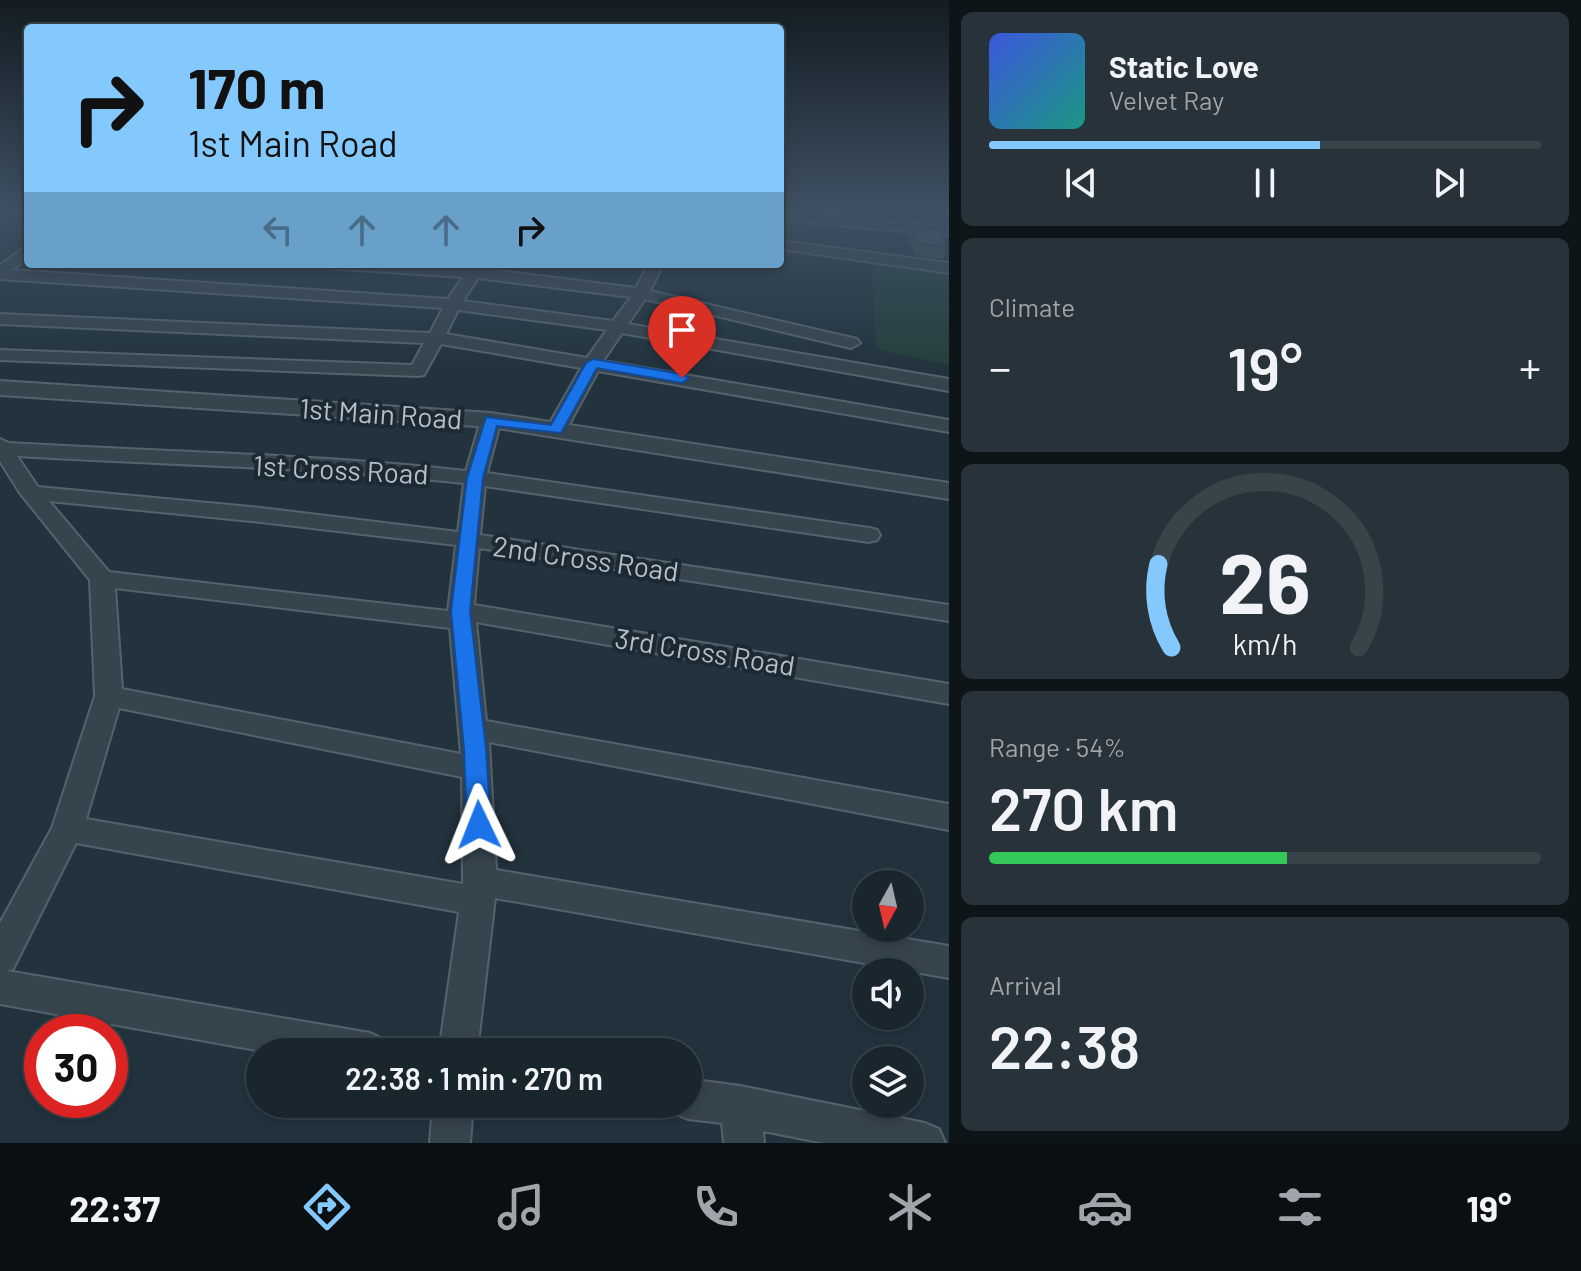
<!DOCTYPE html>
<meta charset="utf-8">
<style>
body{margin:0;font-family:Barlow,sans-serif;background:#27323a;color:#f1f3f6;height:100vh;display:flex;flex-direction:column;font-size:30px;white-space:nowrap}
*{box-sizing:border-box;margin:0}
p{font-size:26px;color:#9fa5aa}
.icon{flex:none;width:44px;height:44px;fill:none;stroke:currentColor;stroke-width:2;stroke-linecap:round;stroke-linejoin:round}
.map{position:relative;flex:1;overflow:hidden}
.drawer{display:flex;flex-direction:column;gap:12px;padding:12px;background:#0e1519;width:632px}
.drawer>*{flex:none}
.hud{position:absolute;left:24px;top:24px;width:760px;height:244px;border-radius:8px;box-shadow:0 4px 12px #0003,0 0 0 2px #38434a;background:#83c9fd;color:#111;overflow:hidden}
.needle{width:52px;rotate:188deg}
.tools{position:absolute;left:852px;top:870px;display:grid;gap:16px}
.tools a{display:grid;place-items:center;width:72px;height:72px;border-radius:50%;background:#1a262e;box-shadow:0 4px 12px #0003,0 0 0 2px #38434a;font-size:40px}
.speed{position:absolute;left:24px;top:1014px;display:flex;gap:16px;font-size:40px;font-weight:700;text-align:center}
.speed>*{display:grid;place-content:center;width:104px;height:104px;border-radius:50%;background:#1a262e;box-shadow:0 4px 12px #0003,0 0 0 2px #38434a;line-height:1}
.speed .limit{border:12px solid #d22;background:#fff;color:#111}
.pin{position:absolute;display:grid;place-items:center;width:68px;height:68px;color:#fff;margin:-82px -34px;border-radius:50% 50% 50% 0;rotate:-45deg;box-shadow:0 0 8px #0007}
.pin .icon{rotate:45deg}
.me{position:absolute;width:88px;margin:-44px;rotate:358deg;stroke-linejoin:round;filter:drop-shadow(0 0 6px #0008)}
.turn{display:flex;align-items:center;gap:28px;height:168px;padding:0 32px;font-size:36px}
.turn .icon{width:104px;height:104px;stroke-width:2.5}
.turn b{display:block;font-size:56px;line-height:68px}
.lanes{display:flex;align-items:center;height:76px;padding:0 32px;background:#0003;justify-content:center;gap:40px;direction:ltr}
.lanes .off{opacity:.35}
.big{font-size:60px;font-weight:600;line-height:1.1}
.drawer .widget{flex:1;display:flex;flex-direction:column;justify-content:center;gap:12px;min-width:0;padding:0 28px;border-radius:12px;background:#27323a}
.drawer .dial{align-items:center;gap:0}
.dial svg{height:208px;overflow:visible;fill:none;stroke:#38434a;stroke-width:7;stroke-linecap:round;text-anchor:middle}
.dial text{fill:#f1f3f6;stroke:none}
.song{display:flex;align-items:center;gap:24px}
.cover{width:96px;height:96px;border-radius:12px;background:linear-gradient(135deg,hsl(230 70% 55%),hsl(170 70% 35%))}
.played{height:8px;border-radius:4px;background:linear-gradient(90deg,#83c9fd 60%,#38434a 60%)}
.keys{display:flex;justify-content:space-around;direction:ltr}
.heat{display:flex;justify-content:space-between;align-items:center;font-size:44px;direction:ltr}
.charge{height:12px;border-radius:6px;background:linear-gradient(90deg,#34c759 54%,#38434a 0)}
.trip{position:absolute;left:246px;top:1038px;width:456px;height:80px;border-radius:40px;background:#1a262e;box-shadow:0 4px 12px #0003,0 0 0 2px #38434a;font-weight:600;line-height:80px;text-align:center}
.menu{display:flex;height:128px;justify-content:space-around;align-items:center;background:#0a0f12;color:#9fa5aa}
.menu .icon{width:56px;height:56px}
.menu .current{color:#83c9fd}
.menu b{font-size:36px;color:#f1f3f6}
main{display:flex;flex:1;min-height:0}
.map>svg:first-child{display:block}
.green{fill:#243f3d}
.lines{fill:none;stroke-linecap:round;stroke-linejoin:round}
.minor-casing{stroke:#54626b;stroke-width:4}
.tertiary-casing{stroke:#54626b;stroke-width:4}
.minor{fill:#36444e;fill-rule:evenodd}
.tertiary{fill:#36444e;fill-rule:evenodd}
.wall{fill:#3c4d56}
.building{fill:#465964;stroke:#313e46;stroke-width:2}
.route{fill:#1a73e8;stroke:#114b97;stroke-width:2}
.labels{text-anchor:middle;dominant-baseline:central;stroke-width:8;stroke-linejoin:round;paint-order:stroke}
.street-label{font-size:28px;fill:#b2bfc9;stroke:#1b2932}
</style>
<main>
<div class="map">
<svg width="949" height="1143" viewBox="0 0 949 1143">
<rect width="100%" height="100%" fill="#22333e"/>
<path class="green" d="M872,260l77,11v94l-73,-16z"/>
<g class="lines">
<g class="minor-casing">
<path id="minor" d="M780,212l169,15v8l-169,-15z
M780,241l169,22v10l-169,-24z
M28,245v12l-16,13 436,29 15,-22 -136,-9 -7,-4h86l63,4 3,-4h14l-3,5 153,19 13,-24h14l-13,27 207,48 3,4 -9,5 -206,-49 -17,25 321,55v12l-327,-58 -19,28 346,59v12l-351,-61 -32,59 -10,6 -10,-6 35,-62 -140,-24 -17,31 -6,1 -418,-16v-10l412,15 12,-22 -424,-19v-10l430,19 13,-25 -443,-29v-14zM478,278l153,19 -18,24 -150,-20zM458,310l149,20 -20,28 -141,-24z
M491,414l10,6 -14,53 382,55 8,2 3,5 -3,5 -8,2 -384,-56 -5,49 469,70v16l-470,-73 -5,57 475,79v20l-473,-82 10,99 463,83v26l-460,-88 7,128 453,76v32l-454,-80 -18,154h-38l20,-140 -383,-69 -63,126 -6,2 363,62 13,6 6,13h-122l-267,-48v-81l52,-95 43,-132 -5,-116 -70,-87 -20,-32v-22l9,4c152,9 306,11 457,28l15,-51zM17,456c149,9 299,11 447,27l-6,49 -197,-24 -223,-21zM49,501l212,21 195,23 -8,66 -339,-39zM115,588l335,40 11,126 -339,-65zM119,708l343,69 1,107 -377,-65z
M688,1079l52,7 185,37 14,6 6,14h-121l-61,-12 1,12h-40l-2,-20 -34,-4 -14,-6 -4,-9h18z
M433,1104h40l-3,39h-40z"/>
</g>
<g class="tertiary-casing">
<path id="tertiary" d="M0,381l491,32 458,70v16l-458,-72 -491,-32z"/>
</g>
<use href="#minor" class="minor"/>
<use href="#tertiary" class="tertiary"/>
</g>
<path class="wall" d="M911,227l36,20 -4,12 -27,-3 -8,-18z"/>
<path class="building" d="M911,227l26,1 10,19 -28,-3z"/>
<linearGradient id="sky" x2="0" y2="1"><stop stop-color="#131c22"/><stop offset="0.57" stop-color="#3e5063"/><stop offset="1" stop-color="#3e5063" stop-opacity="0"/></linearGradient>
<rect width="949" height="369" fill="url(#sky)"/>
<path class="route" d="M593,359l89,15 7,4 -7,5 -85,-15 -36,65 -64,-7 -14,52 -13,133 16,138 5,76 -4,7 -8,3 -9,-3 -3,-7 -3,-76 -13,-138 16,-133 19,-61 65,8 35,-62z"/>
<g class="labels">
<g class="street-label">
<text transform="translate(381 413) rotate(4)">1st Main Road</text>
<text transform="translate(341 469) rotate(3)">1st Cross Road</text>
<text transform="translate(586 558) rotate(8)">2nd Cross Road</text>
<text transform="translate(705 651) rotate(9)">3rd Cross Road</text>
</g>
</g>
</svg>
<div class="tools">
<a><svg class="needle" viewBox="-14 -14 28 28"><path d="M0-13l5 13h-10z" fill="#e53935"/><path d="M0 13l5-13h-10z" fill="#9fa5aa"/></svg></a>
<a><svg class="icon" aria-label="sound" viewBox="0 0 24 24"><path d="M4 9h4l5-4v14l-5-4H4zM17 9q2 3 0 6"/></svg></a>
<a><svg class="icon" aria-label="layers" viewBox="0 0 24 24"><path d="M12 4l9 5-9 5-9-5zM3 14l9 5 9-5"/></svg></a>
</div>
<div class="speed"><div class="limit">30</div></div>
<div class="pin" style="left:682px;top:378px;background:#d93025"><svg class="icon" aria-label="arrive" viewBox="0 0 24 24"><path d="M6 21V4h12l-3 4 3 4H6"/></svg></div>
<svg class="me" style="left:479px;top:825px" viewBox="-20 -20 40 40"><path d="M0-17L14 15 0 8-14 15z" fill="#1a73e8" stroke="#fff" stroke-width="4"/></svg>
<div class="trip">22:38 · 1 min · 270 m</div>
<div class="hud">
<div class="turn"><svg class="icon" aria-label="right" viewBox="0 0 24 24"><path d="M7 20v-9h11M14 6l5 5-5 5"/></svg><div><b>170 m</b>1st Main Road</div></div>
<div class="lanes"><svg class="icon off" aria-label="left" viewBox="0 0 24 24"><path d="M17 20v-9H6M10 6l-5 5 5 5"/></svg><svg class="icon off" aria-label="ahead" viewBox="0 0 24 24"><path d="M12 20V5M6 11l6-6 6 6"/></svg><svg class="icon off" aria-label="ahead" viewBox="0 0 24 24"><path d="M12 20V5M6 11l6-6 6 6"/></svg><svg class="icon" aria-label="right" viewBox="0 0 24 24"><path d="M7 20v-9h11M14 6l5 5-5 5"/></svg></div>
</div>
</div>
<section class="drawer">
<div class="widget">
<div class="song"><i class="cover"></i><div><b>Static Love</b><p>Velvet Ray</p></div></div>
<div class="played"></div>
<div class="keys"><svg class="icon" aria-label="previous" viewBox="0 0 24 24"><path d="M18 5L8 12l10 7zM5 5v14"/></svg><svg class="icon" aria-label="pause" viewBox="0 0 24 24"><path d="M8 5v14M16 5v14"/></svg><svg class="icon" aria-label="next" viewBox="0 0 24 24"><path d="M6 5l10 7-10 7zM19 5v14"/></svg></div>
</div>
<div class="widget"><p>Climate</p>
<div class="heat"><a>−</a><b class="big">19°</b><a>+</a></div>
</div>
<div class="widget dial"><svg viewBox="0 0 100 80">
<path d="M14 69A42 42 0 1 1 86 69"/>
<path d="M14 69A42 42 0 0 1 9 37" stroke="#83c9fd"/>
<text x="50" y="56" font-size="32" font-weight="700">26</text>
<text x="50" y="72" font-size="11">km/h</text>
</svg></div>
<div class="widget"><p>Range · 54%</p><b class="big">270 km</b><div class="charge"></div></div>
<div class="widget"><p>Arrival</p><b class="big">22:38</b></div>
</section>
</main>
<nav class="menu">
<b>22:37</b>
<svg class="icon current" aria-label="directions" viewBox="0 0 24 24"><path d="M12 3l9 9-9 9-9-9zM9 14v-3h6M13 9l2 2-2 2"/></svg>
<svg class="icon" aria-label="music" viewBox="0 0 24 24"><path d="M9 18V5l10-2v13"/><circle cx="6" cy="18" r="3"/><circle cx="16" cy="16" r="3"/></svg>
<svg class="icon" aria-label="phone" viewBox="0 0 24 24"><path d="M5 4h4l2 5-3 2q2 4 5 5l2-3 5 2v4C11 20 4 13 5 4z"/></svg>
<svg class="icon" aria-label="climate" viewBox="0 0 24 24"><path d="M12 3v18M4 7l16 10M4 17L20 7"/></svg>
<svg class="icon" aria-label="car" viewBox="0 0 24 24"><path d="M5 17H2v-5l4-1 3-4h7l3 4 3 1v5h-3M9 17h6M6 11h13"/><circle cx="7" cy="17" r="2"/><circle cx="17" cy="17" r="2"/></svg>
<svg class="icon" aria-label="filters" viewBox="0 0 24 24"><path d="M4 7h16M4 17h16"/><circle cx="9" cy="7" r="2"/><circle cx="15" cy="17" r="2"/></svg>
<b>19°</b>
</nav>
